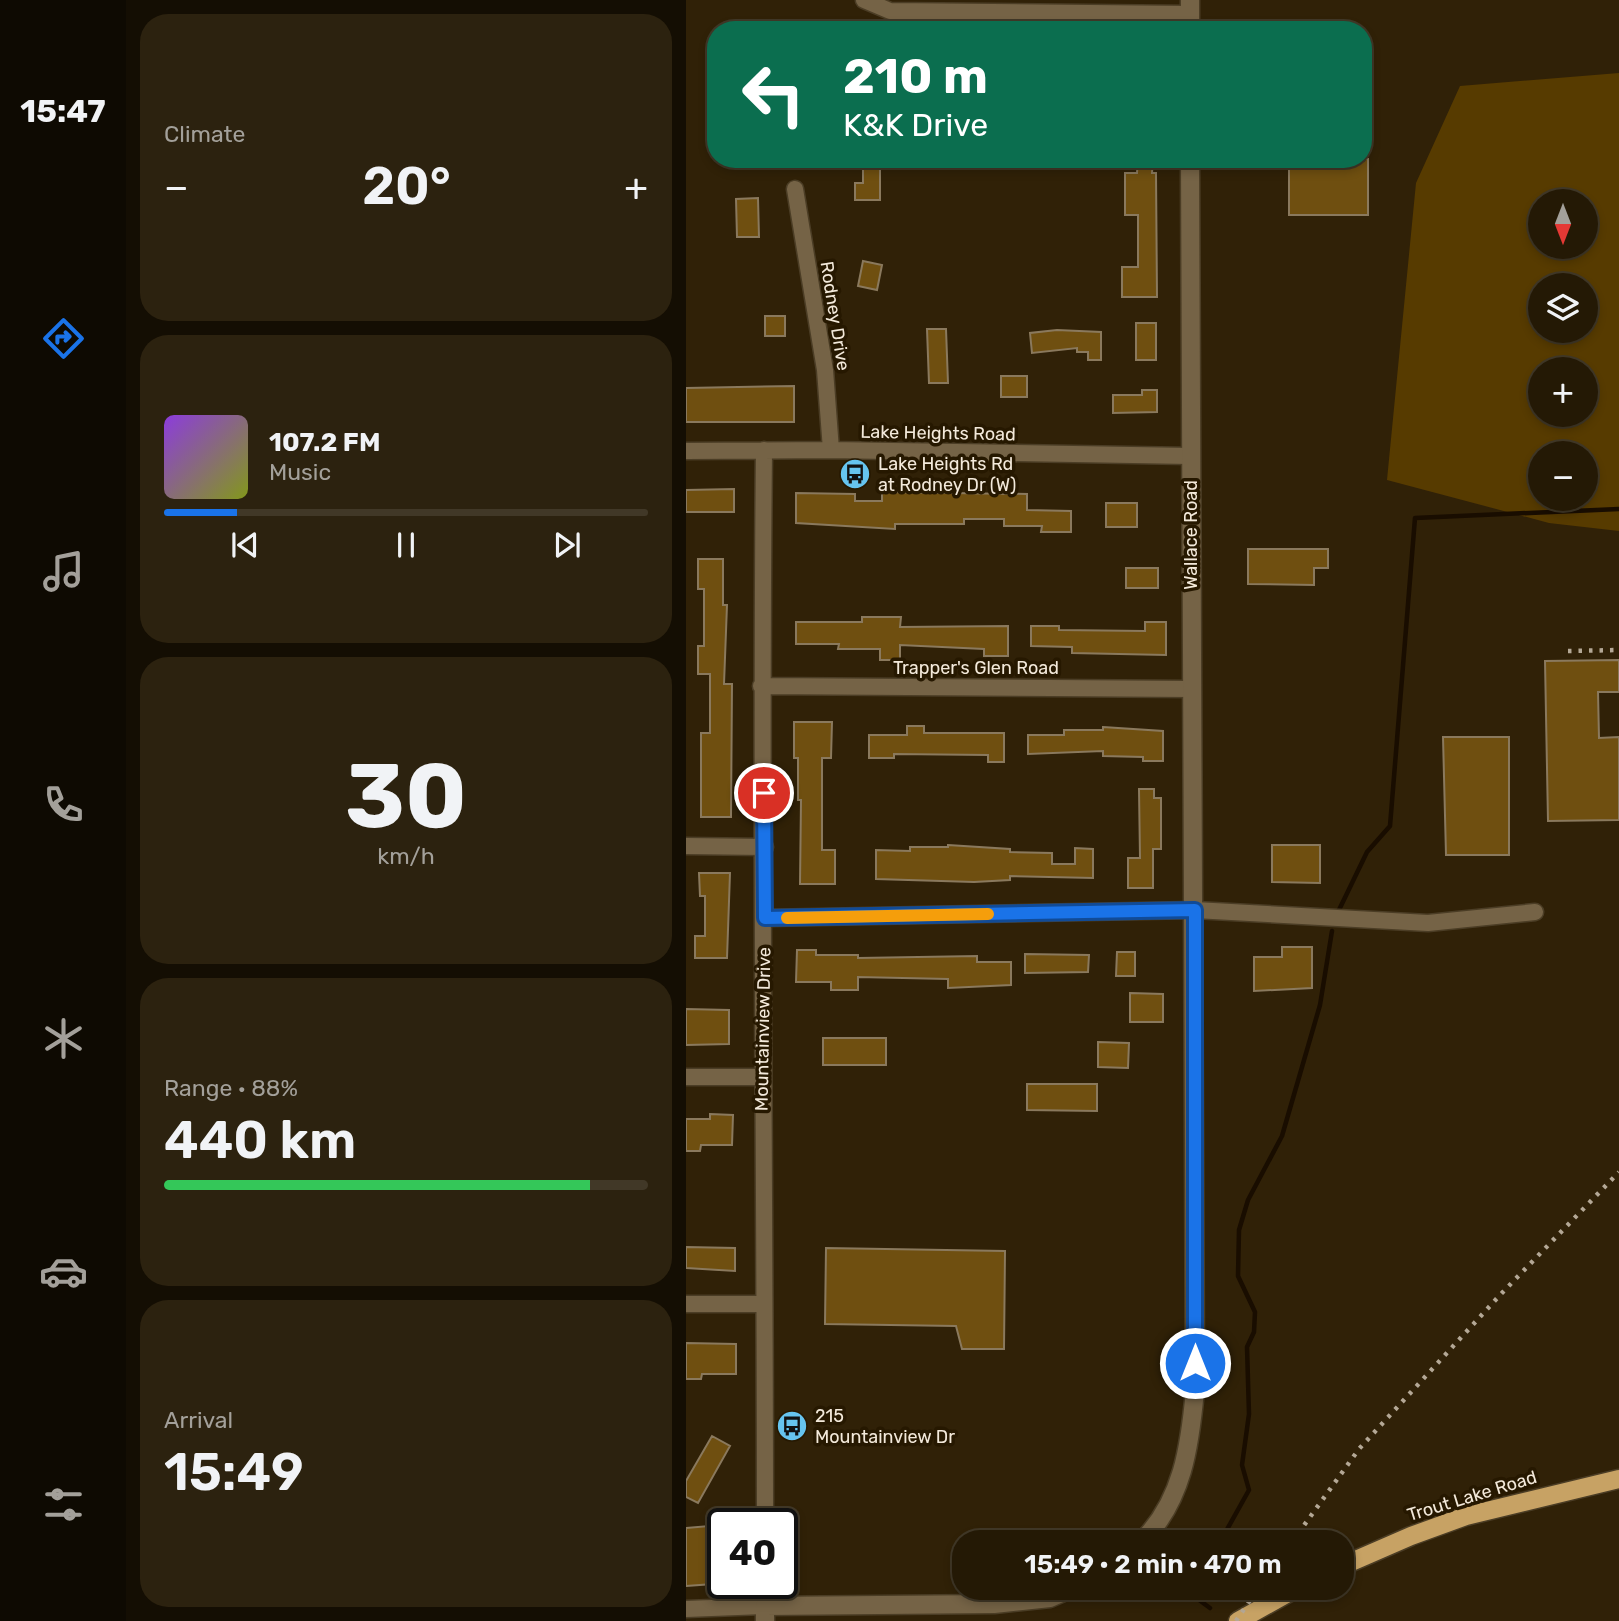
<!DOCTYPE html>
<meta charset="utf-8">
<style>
body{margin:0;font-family:Rubik,sans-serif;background:#2c220f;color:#f1f3f6;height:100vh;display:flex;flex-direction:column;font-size:26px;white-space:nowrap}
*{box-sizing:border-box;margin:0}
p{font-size:23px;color:#a3a09a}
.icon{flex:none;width:38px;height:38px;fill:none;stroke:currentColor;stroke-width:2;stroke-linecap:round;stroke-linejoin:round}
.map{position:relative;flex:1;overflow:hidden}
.drawer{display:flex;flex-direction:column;gap:14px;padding:14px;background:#140e03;width:560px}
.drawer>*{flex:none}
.top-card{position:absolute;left:21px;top:21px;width:665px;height:147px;border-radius:28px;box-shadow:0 4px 10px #0003,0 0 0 2px #413827;background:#0b6e4f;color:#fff;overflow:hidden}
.needle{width:46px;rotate:180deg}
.fabs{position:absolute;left:842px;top:189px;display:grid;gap:14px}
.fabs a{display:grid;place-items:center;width:70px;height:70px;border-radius:50%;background:#241905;box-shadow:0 4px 10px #0003,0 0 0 2px #413827;font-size:35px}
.speed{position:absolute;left:21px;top:1508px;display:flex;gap:14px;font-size:35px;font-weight:700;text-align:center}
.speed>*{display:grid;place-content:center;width:91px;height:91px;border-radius:50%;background:#241905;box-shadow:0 4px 10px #0003,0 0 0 2px #413827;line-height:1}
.speed .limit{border:4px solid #111;border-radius:10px;background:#fff;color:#111}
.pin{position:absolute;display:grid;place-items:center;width:60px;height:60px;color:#fff;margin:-30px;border:4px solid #fff;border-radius:50%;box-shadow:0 2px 7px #0007}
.me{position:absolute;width:77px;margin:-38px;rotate:0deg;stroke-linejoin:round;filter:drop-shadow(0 0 5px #0008)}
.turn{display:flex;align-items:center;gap:24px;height:147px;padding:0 21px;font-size:32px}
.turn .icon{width:91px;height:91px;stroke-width:2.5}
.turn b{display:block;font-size:49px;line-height:60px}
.big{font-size:52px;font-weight:600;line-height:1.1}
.drawer .card{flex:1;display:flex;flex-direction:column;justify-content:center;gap:10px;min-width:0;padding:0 24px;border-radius:28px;background:#2c220f}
.drawer .dial{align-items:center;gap:0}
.dial b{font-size:91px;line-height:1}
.song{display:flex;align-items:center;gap:21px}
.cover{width:84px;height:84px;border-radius:10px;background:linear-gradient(135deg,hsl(270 70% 55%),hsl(70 70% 35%))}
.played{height:7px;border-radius:4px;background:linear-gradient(90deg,#1a73e8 15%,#413827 15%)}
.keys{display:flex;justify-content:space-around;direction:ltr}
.heat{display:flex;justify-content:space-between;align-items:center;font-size:38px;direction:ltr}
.charge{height:10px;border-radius:5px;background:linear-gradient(90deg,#34c759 88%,#413827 0)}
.trip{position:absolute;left:266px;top:1530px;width:402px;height:70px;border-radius:28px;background:#241905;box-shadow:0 4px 10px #0003,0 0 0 2px #413827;font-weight:600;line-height:70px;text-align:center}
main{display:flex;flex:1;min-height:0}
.menu{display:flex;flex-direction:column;width:126px;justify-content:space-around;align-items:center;background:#0e0a02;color:#a3a09a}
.menu .icon{width:49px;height:49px}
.menu .on{color:#1a73e8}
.menu b{font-size:32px;color:#f1f3f6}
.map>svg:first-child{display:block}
.green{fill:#573b00;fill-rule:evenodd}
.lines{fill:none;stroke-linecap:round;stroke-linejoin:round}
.stream{stroke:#190d00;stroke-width:4.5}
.building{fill:#6f4f10;stroke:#8a795d;stroke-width:2}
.minor-casing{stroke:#4b3d25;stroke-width:19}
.tertiary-casing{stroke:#4b3d25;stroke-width:21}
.primary-casing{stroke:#4b3d25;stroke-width:21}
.minor{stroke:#756346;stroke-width:16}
.tertiary{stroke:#756346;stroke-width:18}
.primary{stroke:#c7a264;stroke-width:18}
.rail{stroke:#b4a896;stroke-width:4.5;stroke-dasharray:3.5 7;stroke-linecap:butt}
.route-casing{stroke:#114b97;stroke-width:18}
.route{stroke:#1a73e8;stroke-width:12}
.slow{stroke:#f59e0b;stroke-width:12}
.labels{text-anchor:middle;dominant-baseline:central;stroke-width:7;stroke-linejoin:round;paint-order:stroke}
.street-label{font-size:18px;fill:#f3e9da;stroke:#261800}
.poi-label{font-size:18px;fill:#f3e9da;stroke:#261800;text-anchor:start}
</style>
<main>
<nav class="menu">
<b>15:47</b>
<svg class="icon on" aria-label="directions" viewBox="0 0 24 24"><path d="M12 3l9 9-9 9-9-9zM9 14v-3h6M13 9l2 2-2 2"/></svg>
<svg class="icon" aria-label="music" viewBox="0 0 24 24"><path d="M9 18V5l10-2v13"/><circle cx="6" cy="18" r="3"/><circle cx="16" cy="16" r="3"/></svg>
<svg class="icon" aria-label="phone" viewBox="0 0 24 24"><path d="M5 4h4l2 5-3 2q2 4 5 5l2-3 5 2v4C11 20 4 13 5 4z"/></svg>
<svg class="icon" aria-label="climate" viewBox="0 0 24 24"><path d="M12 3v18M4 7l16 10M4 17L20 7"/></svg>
<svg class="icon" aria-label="car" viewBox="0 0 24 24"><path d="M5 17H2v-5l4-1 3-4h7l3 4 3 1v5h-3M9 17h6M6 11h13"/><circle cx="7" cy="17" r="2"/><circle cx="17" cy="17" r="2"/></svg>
<svg class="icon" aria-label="filters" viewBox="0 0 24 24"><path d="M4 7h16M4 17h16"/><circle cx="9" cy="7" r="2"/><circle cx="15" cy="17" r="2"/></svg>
</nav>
<section class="drawer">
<div class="card"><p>Climate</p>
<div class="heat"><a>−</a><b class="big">20°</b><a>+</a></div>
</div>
<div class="card">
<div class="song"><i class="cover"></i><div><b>107.2 FM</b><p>Music</p></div></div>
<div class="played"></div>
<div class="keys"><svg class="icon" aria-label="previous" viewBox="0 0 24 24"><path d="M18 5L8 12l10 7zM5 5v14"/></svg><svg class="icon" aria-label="pause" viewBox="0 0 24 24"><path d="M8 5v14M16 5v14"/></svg><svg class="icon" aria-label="next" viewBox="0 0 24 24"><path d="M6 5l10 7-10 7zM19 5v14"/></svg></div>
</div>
<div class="card dial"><b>30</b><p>km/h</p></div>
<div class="card"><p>Range · 88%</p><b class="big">440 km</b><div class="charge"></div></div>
<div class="card"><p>Arrival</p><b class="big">15:49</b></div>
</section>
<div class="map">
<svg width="933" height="1621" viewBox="0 0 933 1621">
<rect width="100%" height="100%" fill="#302107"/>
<path class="green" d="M933,73v458l-70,-8 -162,-43 29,-297 44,-97zM854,201h46v46h-46zM854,285h46v46h-46zM854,369h46v46h-46zM854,453h46v46h-46z"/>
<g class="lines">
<path class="stream" d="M652,912l29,-60 23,-26 25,-308 204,-9
M534,1542l29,-52 -7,-25 7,-51 -2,-67 7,-15 1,-20 -17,-36 1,-46 9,-30 34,-64 38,-131 12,-74
M506,1587l-1,7 19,14"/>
</g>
<path class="building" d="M177,159h17v41h-25v-17h8z
M452,159h15l-1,14h4l1,124h-35v-30h16v-52h-13v-42h12z
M603,159h79v56h-79z
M72,198l1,39h-22l-1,-38z
M177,261l19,4 -5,25 -19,-4z
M79,316h20v20h-20z
M450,323h20v37h-20z
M241,329h19l2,54h-19z
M371,330l44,2v28h-13v-8h-11v-4l-45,5 -2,-20z
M315,376h26v21h-26z
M108,386v36h-108v-34z
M456,390h15v22l-44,1v-18h29z
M48,489v23h-48v-22z
M196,492l145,2v16l44,1v21h-30l1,-6h-38v-7h-40v5h-69v5l-99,-6v-30l59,1v7h27z
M420,503h31v24h-31z
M562,549h80v19h-14v17l-66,-1z
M12,559h25v46h4l-3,79h8l-1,133h-30v-84h9v-59h-12v-28h6v-57h-6z
M440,568h32v20h-32z
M176,617h39l-1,10 108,-1v30h-24v-7l-84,-4v15h-20v-11h-42l1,-5h-43v-22h66z
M459,622h21v33l-94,-2v-6l-41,-1v-20h28v4l86,1z
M933,660v32h-21l1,46 20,-1v83l-71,1 -3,-160z
M108,722h38l-1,36h-9v92h13v34h-35l1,-84h-3v-42h-4z
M221,726h17v7h80v29h-16v-7l-94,-1v4h-25v-23h38z
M417,727l60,4v30h-20v-4l-40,-1v-5l-75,3v-19h36v-5h39z
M757,737h66v118h-63z
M453,789h15v9h7v51h-8v39h-25v-30h12z
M262,845l62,4v3l42,1v11h23v-16l18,1v29l-83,-2v4l-36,2 -98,-3v-29l34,1v-4h38z
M586,845h48v38l-48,-1z
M13,873h31l-3,85h-32v-22h10v-40h-5z
M596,947h30v41l-58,3v-34h28z
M111,950h19v5h42v3l119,-2v6h34v23l-63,3v-9l-90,-2v13h-27v-8h-35z
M431,952h18v24h-19z
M339,954l64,1 -1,17 -63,1z
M444,993l33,1v28h-33z
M0,1009l43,1v34l-43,1z
M137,1038h63v27h-63z
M412,1042l31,1 -1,25 -30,-1z
M341,1084h70v27l-70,-1z
M24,1114l23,1 -1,30h-31l-1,6h-14v-32h24z
M0,1247l49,1v23l-49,-3z
M140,1248l179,3 -1,98h-42l-6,-23 -131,-2z
M0,1343l50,1v30h-34l-1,5h-15z
M26,1436l18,10 -32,57 -12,-6v-16z
M23,1526l4,58 -27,2v-58z"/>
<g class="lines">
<g class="minor-casing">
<path id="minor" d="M178,0l26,11 300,3
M109,189l30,181 6,80
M78,450c-4,358 1,716 1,1074
M0,451l145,-1 359,6
M75,686l431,3
M0,846l79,1
M79,918l430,-8 233,13 107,-11
M0,1077h77
M0,1304h77
M0,1609l79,-3v-22"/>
</g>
<g class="tertiary-casing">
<path id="tertiary" d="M504,0v30
M455,1542c42,-41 49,-97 54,-152l-5,-1231
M79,1621v-15l229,-2 56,-6 25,-11"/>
</g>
<g class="primary-casing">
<path id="primary" d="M656,1566l69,-30 55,-20 153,-37
M552,1621l61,-34"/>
</g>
<use href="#minor" class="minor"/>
<use href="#tertiary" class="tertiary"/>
<use href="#primary" class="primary"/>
<path class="rail" d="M882,651l51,-1
M606,1542l67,-93 141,-154 119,-123
M550,1621l23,-34"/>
</g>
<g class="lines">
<g class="route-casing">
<path id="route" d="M78,793l1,125 430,-8v453"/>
</g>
<use href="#route" class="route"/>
<path class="slow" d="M101,918l201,-4"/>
</g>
<defs>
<g id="bus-disc" transform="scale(1.575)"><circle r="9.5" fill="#66c4ef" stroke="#261800"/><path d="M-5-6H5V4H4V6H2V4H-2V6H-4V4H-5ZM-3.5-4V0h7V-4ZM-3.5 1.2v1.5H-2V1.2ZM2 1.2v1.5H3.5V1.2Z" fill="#111"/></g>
</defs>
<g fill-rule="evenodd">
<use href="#bus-disc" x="169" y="474"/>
<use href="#bus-disc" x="106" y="1426"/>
</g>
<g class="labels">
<g class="street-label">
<text transform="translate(149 316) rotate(81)">Rodney Drive</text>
<text transform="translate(252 433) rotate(1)">Lake Heights Road</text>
<text transform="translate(505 535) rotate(-90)">Wallace Road</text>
<text x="290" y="668">Trapper's Glen Road</text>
<text transform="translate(77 1029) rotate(-89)">Mountainview Drive</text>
<text transform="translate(786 1496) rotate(-17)">Trout Lake Road</text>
</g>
<g class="poi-label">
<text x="192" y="464">Lake Heights Rd<tspan x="192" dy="21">at Rodney Dr (W)</tspan></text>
<text x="129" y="1416">215<tspan x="129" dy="21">Mountainview Dr</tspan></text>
</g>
</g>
</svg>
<div class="fabs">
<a><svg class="needle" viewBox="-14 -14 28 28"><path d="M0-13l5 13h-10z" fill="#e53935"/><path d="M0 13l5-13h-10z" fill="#a3a09a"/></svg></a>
<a><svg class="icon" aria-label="layers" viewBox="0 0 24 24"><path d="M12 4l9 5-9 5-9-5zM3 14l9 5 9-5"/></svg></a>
<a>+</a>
<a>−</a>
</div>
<div class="speed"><div class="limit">40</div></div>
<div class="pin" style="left:78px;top:793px;background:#d93025"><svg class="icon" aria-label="arrive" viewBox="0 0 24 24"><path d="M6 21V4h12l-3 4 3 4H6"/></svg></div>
<svg class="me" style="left:509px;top:1363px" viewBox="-20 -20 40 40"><circle r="17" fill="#1a73e8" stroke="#fff" stroke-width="3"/><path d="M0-11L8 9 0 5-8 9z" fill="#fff"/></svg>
<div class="trip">15:49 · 2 min · 470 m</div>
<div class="top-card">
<div class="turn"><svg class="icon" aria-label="left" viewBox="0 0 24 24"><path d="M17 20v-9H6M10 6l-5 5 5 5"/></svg><div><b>210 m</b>K&amp;K Drive</div></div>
</div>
</div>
</main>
